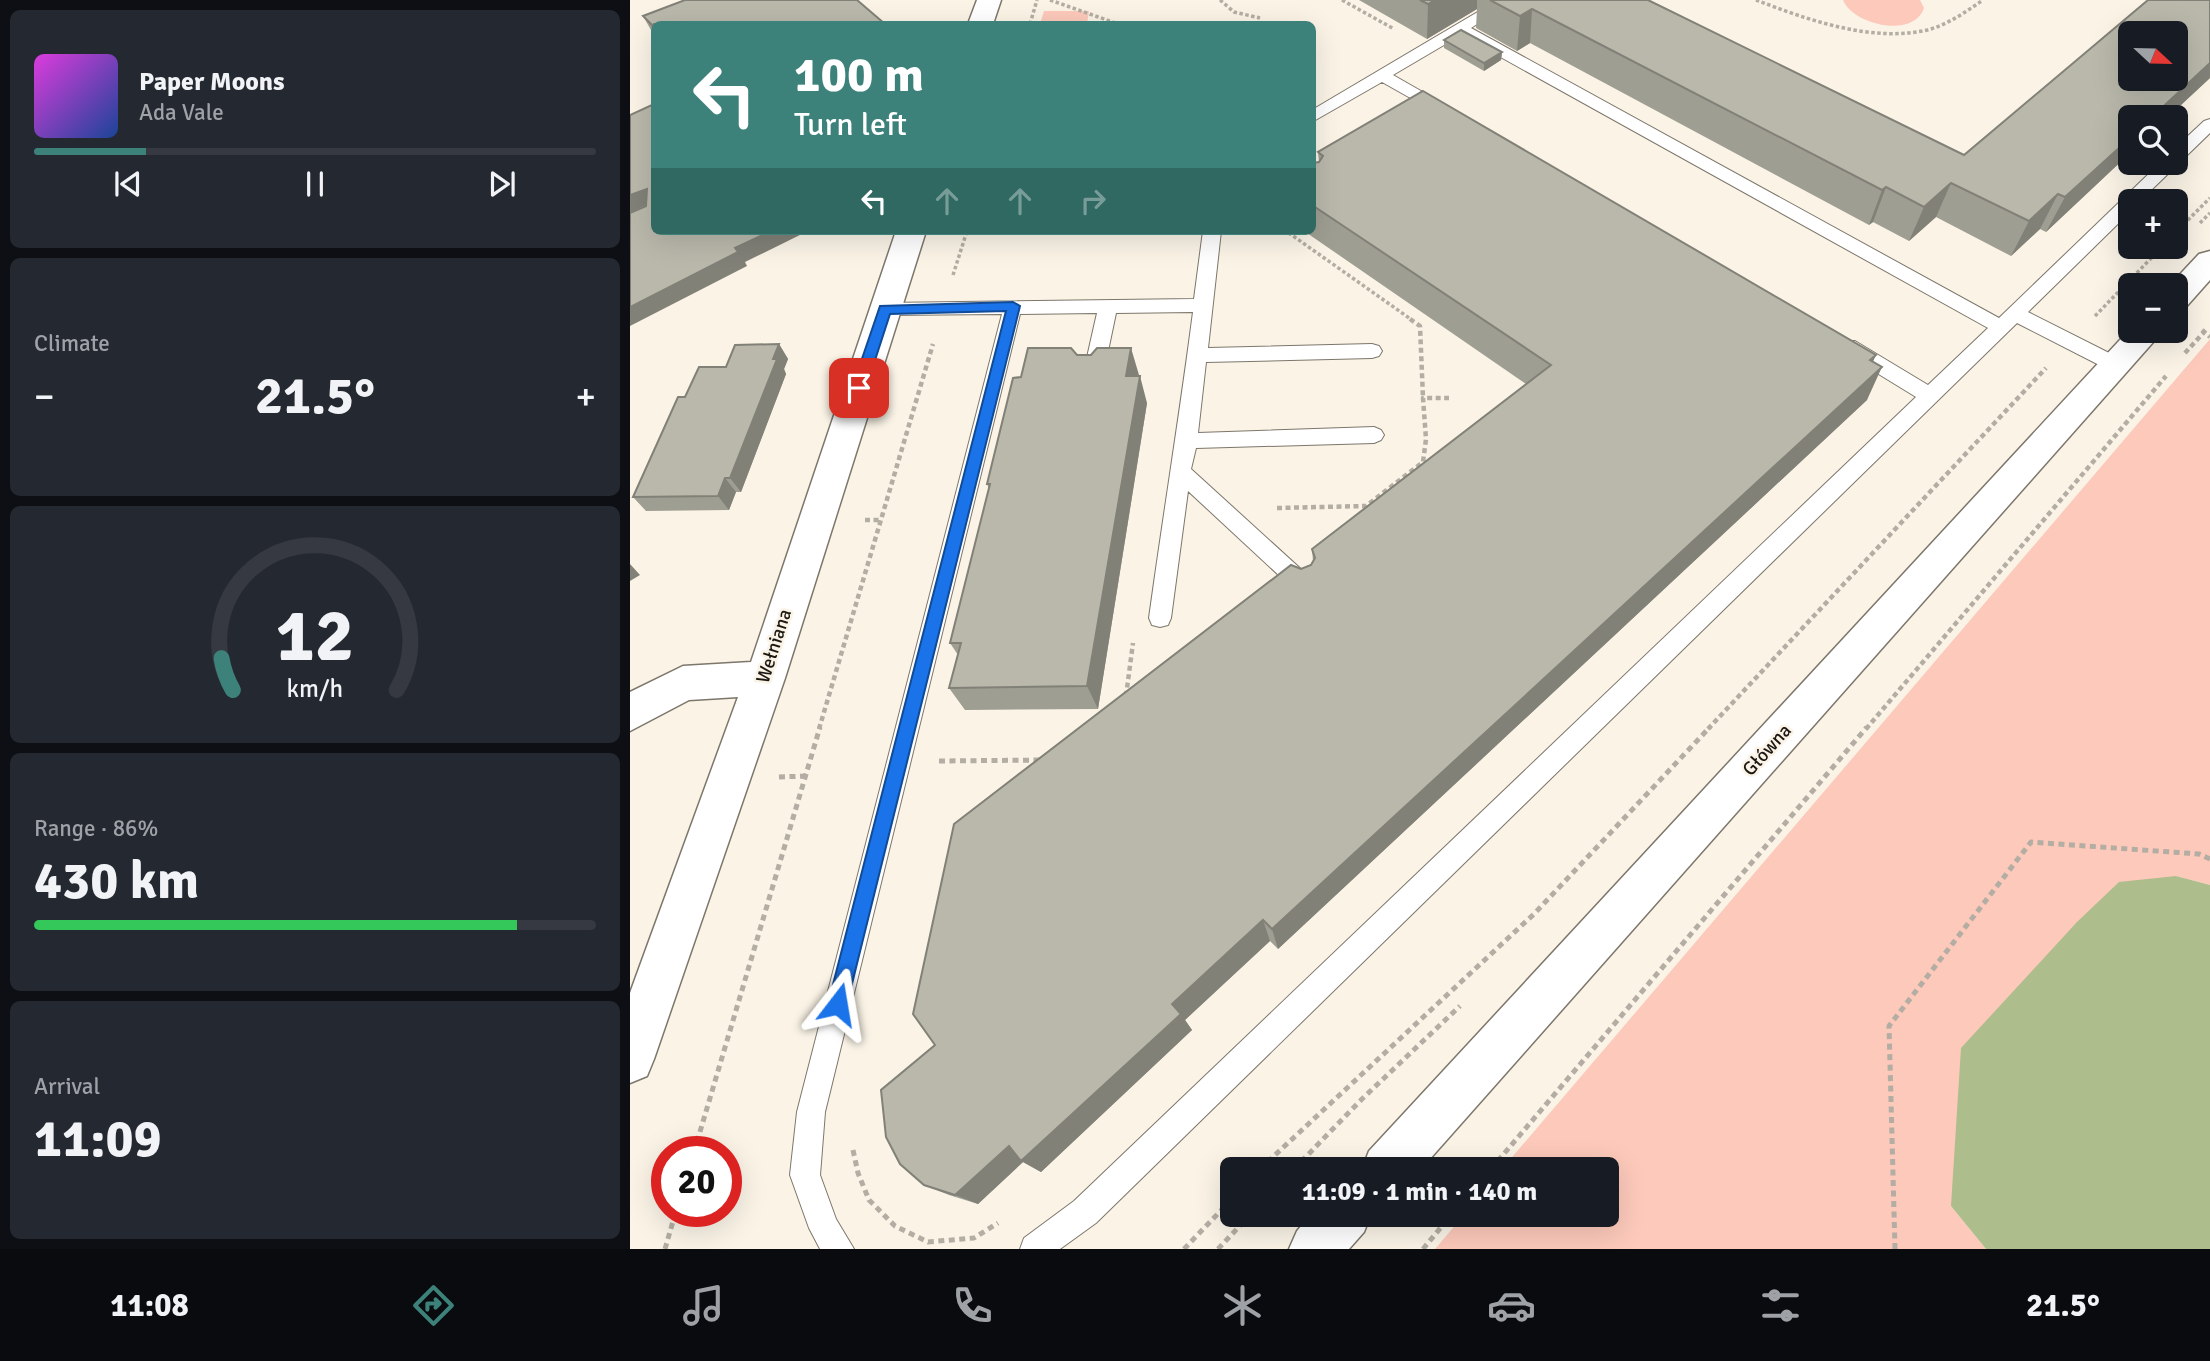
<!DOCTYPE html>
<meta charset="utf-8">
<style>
body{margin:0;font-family:Signika,sans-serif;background:#242831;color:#f1f3f6;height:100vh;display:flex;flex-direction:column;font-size:26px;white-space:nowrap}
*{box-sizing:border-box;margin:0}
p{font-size:23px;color:#9ea1a6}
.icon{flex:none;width:38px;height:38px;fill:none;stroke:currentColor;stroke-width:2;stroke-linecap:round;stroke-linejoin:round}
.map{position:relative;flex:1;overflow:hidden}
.drawer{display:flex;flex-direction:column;gap:10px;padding:10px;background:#0d0f14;width:630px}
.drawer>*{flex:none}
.top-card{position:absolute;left:21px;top:21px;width:665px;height:214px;border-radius:10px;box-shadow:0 7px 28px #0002;background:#3c827b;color:#fff;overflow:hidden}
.needle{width:46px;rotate:112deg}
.tools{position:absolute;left:1488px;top:21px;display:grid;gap:14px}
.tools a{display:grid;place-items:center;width:70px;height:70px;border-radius:10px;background:#171b24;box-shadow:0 7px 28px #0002;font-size:35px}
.speed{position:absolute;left:21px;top:1136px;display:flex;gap:14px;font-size:35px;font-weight:700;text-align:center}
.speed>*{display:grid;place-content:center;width:91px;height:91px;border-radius:50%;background:#171b24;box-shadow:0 7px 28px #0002;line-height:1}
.speed .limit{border:10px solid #d22;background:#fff;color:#111}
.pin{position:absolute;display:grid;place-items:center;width:60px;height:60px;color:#fff;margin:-30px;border-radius:14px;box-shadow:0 4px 10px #0006}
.me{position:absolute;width:77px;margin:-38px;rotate:14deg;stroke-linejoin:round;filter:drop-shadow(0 0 5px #0008)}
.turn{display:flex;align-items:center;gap:24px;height:147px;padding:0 28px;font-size:32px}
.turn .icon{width:91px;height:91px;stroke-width:2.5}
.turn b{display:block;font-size:49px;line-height:60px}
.lanes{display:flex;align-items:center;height:66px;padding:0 28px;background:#0003;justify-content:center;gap:35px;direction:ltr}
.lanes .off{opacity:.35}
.big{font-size:52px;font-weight:700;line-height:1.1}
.drawer .tile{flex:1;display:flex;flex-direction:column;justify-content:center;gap:10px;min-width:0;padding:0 24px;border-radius:10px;background:#242831}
.drawer .dial{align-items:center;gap:0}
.dial svg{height:182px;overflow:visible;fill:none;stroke:#363941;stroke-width:7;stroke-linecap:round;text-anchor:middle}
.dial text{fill:#f1f3f6;stroke:none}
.song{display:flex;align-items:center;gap:21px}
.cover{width:84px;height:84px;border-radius:10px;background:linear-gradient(135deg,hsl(300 70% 55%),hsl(220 70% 35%))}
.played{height:7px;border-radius:4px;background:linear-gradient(90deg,#3c827b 20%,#363941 20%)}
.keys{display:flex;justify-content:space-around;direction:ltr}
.heat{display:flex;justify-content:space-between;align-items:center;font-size:38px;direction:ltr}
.charge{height:10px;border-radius:5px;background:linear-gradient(90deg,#34c759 86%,#363941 0)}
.trip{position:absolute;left:590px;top:1157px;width:399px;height:70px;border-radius:10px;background:#171b24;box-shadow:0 7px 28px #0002;font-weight:700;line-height:70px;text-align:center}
.dock{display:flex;height:112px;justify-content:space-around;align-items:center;background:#090b0e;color:#9ea1a6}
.dock .icon{width:49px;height:49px}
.dock .selected{color:#3c827b}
.dock b{font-size:32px;color:#f1f3f6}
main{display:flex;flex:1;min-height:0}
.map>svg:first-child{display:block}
.green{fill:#fcc9ba}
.water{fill:#adbd8b}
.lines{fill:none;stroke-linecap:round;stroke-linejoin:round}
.lane-casing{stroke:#7d766b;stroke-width:2}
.street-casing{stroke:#7d766b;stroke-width:3}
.secondary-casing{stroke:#7d766b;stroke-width:3}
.path-far2{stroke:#b3ada3;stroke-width:3.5;stroke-dasharray:3.5 2.5;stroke-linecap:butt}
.path-far1{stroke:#b3ada3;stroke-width:4.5;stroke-dasharray:5 3.5;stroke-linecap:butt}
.path{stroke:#b3ada3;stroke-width:5;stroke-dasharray:6 4.5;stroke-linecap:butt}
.lane{fill:#fff;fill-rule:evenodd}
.street{fill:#fff;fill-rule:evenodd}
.secondary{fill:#fff;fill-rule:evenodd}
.wall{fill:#9f9e93}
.shaded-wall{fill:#828178}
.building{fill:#b9b8ab;stroke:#828178;stroke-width:2;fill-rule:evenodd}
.route{fill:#1a73e8;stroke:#114b97;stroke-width:2}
.labels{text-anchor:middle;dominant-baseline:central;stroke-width:5;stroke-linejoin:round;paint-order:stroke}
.street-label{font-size:19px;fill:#1b1814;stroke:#faf3e6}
</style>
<main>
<section class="drawer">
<div class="tile">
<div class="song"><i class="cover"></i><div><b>Paper Moons</b><p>Ada Vale</p></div></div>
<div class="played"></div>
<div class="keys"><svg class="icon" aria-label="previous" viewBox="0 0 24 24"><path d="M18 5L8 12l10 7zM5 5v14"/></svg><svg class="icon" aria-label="pause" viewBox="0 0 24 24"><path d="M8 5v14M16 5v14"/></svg><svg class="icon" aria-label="next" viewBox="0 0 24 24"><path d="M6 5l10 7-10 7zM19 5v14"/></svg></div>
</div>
<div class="tile"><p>Climate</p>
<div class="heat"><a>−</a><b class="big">21.5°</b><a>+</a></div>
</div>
<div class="tile dial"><svg viewBox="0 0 100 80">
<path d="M14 69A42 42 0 1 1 86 69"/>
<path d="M14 69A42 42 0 0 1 9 55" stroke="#3c827b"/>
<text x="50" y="56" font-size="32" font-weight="700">12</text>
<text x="50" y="72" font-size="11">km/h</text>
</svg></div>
<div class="tile"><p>Range · 86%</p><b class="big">430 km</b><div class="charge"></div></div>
<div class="tile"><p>Arrival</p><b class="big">11:09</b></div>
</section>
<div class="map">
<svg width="1580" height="1249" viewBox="0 0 1580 1249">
<rect width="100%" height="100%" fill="#faf3e6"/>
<path class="green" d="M1213,0h77l4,8c-10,31 -71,17 -81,-8z
M414,11h45l-2,13h-47z
M1580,339v546l-34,-9 -225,330 35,43h-551l29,-34 142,-1v-45h-104z"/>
<path class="water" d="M1546,876l34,9v364h-224l-35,-43 10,-158 116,-126 42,-40z"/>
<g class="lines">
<g class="lane-casing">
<path id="lane" d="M868,0h17l-44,28 528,290 161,-155h15v-15l29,-27 6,-2v14l-70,68h-10v11l-102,100 95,48 3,5 -3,5h-14l-92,-47 -921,900 -36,26h-40l4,-11 50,-37 842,-804 -75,-46 -3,-5 3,-5h14l73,44 60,-57 -527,-293 -68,40 56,32 2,3 -2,3h-12l-55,-31 -70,40v-12z
M573,231h18l-13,117 164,-4 7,2 3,5 -3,5 -7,2 -166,4 -8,71 176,-6 7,3 3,5 -3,5 -7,3 -178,5 -5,21 123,112 3,6 -3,6 -8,3 -8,-3 -110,-102 -17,127 -3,7 -8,2 -8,-2 -3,-7c14,-102 31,-205 44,-306l-77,1 -13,62 -3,5h-14l-3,-5 14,-62 -77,1 -195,798 -5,63 16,44 18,30h-34l-11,-21 -19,-53 7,-63 205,-798 -118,1 -7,-1 -2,-5 2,-5 7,-1 310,-4z"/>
</g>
<g class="street-casing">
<path id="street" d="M347,0h24l-8,24h-25z
M266,231h30l-141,447 -131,381 -7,17 -17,7v-90l108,-296 -49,3 -59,31v-39l53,-26 68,-4z"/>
</g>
<g class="secondary-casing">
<path id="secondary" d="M1580,251v29l-24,27 -11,3v-25h-5l29,-31z
M1500,329l33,2 -742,838h-59l7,-18z
M681,1214h60l-7,18 -15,17h-60l8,-18z"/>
</g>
<path class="path-far2" d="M420,0l68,24
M590,0l14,12 26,6
M712,0l52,29
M1126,0c52,20 119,44 175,29 19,-6 36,-18 52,-29
M400,24l7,-24
M1570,223l10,-10
M617,231h39l126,89
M1545,233l35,-35
M323,275l14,-44
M1465,316l67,-69"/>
<path class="path-far1" d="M780,319l10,7 3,72
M1572,330l8,7
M1555,353l20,-22
M647,508l89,-2 57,-44 3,-23 -3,-41h26
M235,520h17
M496,696l7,-53
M189,729l114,-385
M1078,729l338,-361
M1236,729l300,-353"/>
<path class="path" d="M309,761l103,-1
M149,777l27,-1
M223,1150l5,23 11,27 26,26 33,16 46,-4 24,-15
M64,1152l126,-425
M630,1169l274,-255 176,-187
M664,1169l68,-70 98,-93
M861,1169l376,-442
M35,1249l11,-38
M554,1249l48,-50
M588,1249l33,-35
M793,1249l29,-35
M1265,1249l-6,-223 142,-184 168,12 11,5"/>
<use href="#lane" class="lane"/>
<use href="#street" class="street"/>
<use href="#secondary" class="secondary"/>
</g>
<path class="wall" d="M729,0h289l316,155 246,-155v78l-42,39h-38v36l-84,79 -6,-3 -29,27 -75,-39 -27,24 -36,-19 -4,3 -339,-182 -13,8 -41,-23 1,-19 -50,30z
M13,16l11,8v9l-3,-3z
M814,40l58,12 -1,8 -17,11 -40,-23z
M688,152l555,210 -6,38 -589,549 -8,-8 -85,79 7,10 -151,142 -18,-10 -45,42 -29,-9 -25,-10 11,-140 366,-476 10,-4 2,-4 -1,-12 214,-165 -222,-153h8v-68l7,-1z
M149,344l9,15 -4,10 2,5 -45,118h-5l-7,18 -83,1 -13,-14 52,-100 41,-30z
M447,355l70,48 -49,306 -133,1 -16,-22 9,-33 -8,-12 39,-154 -2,-5 34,-107z"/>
<path class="shaded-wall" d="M805,0h42v9l-50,30 1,-35z
M902,9l-2,34 -13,8 3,-35z
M872,52l-1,8 -17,11v-8z
M1580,63v15l-42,39h-16z
M1500,138v15l-84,79 19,-35z
M1321,183l-15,34 -27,24 15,-34z
M1256,187l-13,35 -4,3 13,-35z
M17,189l7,12 -24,12v-18z
M1428,194l-18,35 -29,27 18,-35z
M141,231h37l-63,31 2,4 -117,60v-19l105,-59z
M149,344l9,15 -4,10 2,5 -45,118 -11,-14z
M501,348l8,27 -5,28 -8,-27z
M1246,355l-14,31 20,-19 -15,33 -589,549 -6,-20z
M510,376l7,27 -49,306 -11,-23z
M95,478l11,14 -7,18 -11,-14z
M0,564l10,11 -10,6z
M633,920l7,21 -85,79 7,10 -151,142 -18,-10 -45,42 -23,-9 54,-49 163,-142z"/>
<path class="building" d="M55,0h172l28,24h-231v3l-11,-11z
M790,0h15l-7,4z
M860,0h158l316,155 184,-155h62v63l-58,54h-22v21l-65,59 -7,-3 -29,27 -78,-38 -27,24 -38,-20 -4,3 -350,-181 -12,7zM1500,33h45v46h-45z
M831,30l41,22 -18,11 -40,-23z
M793,91l453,264 -6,5 12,7 -610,562 -9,-9 -91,84 9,10 -160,147 -12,-15 -54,49 -31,-10 -24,-21 -14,-27 -5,-47 54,-45 -22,-31 41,-190 337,-259 10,4 10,-4 4,-7 -3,-9 239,-184 -239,-160v-42l7,-1 4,-6 -5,-4z
M24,104v127h117l-36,17 3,4 -108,55v-94l16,-7 1,-17 -17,6v-80z
M149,344l-6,15h4l-47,119h-5l-7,18 -85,1 45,-100h7l14,-30h27l9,-22z
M398,348h43l6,7h14l6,-7h34l-5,28h14l-53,310 -138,2 12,-45h-11l40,-159h-3l26,-106 8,-1z"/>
<path class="route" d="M383,302l7,4 -173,698 -2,7 -7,2 -7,-2 -3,-7 178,-693 -116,3 -24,74 -7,5 -7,-5 28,-82z"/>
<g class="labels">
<g class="street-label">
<text transform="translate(144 646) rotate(-72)">Wełniana</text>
<text transform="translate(1137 750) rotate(-48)">Główna</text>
</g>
</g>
</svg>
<div class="tools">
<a><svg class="needle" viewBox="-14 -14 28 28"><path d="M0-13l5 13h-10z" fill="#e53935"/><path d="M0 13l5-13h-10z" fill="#9ea1a6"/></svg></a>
<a><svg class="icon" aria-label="search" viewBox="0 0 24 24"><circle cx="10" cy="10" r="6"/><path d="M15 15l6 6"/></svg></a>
<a>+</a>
<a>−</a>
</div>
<div class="speed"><div class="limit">20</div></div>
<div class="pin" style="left:229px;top:388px;background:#d93025"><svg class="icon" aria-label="arrive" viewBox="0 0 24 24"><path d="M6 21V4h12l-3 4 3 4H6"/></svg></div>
<svg class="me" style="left:208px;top:1004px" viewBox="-20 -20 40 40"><path d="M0-17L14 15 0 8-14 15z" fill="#1a73e8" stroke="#fff" stroke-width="4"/></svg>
<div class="trip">11:09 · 1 min · 140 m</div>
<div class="top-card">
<div class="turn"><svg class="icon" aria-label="left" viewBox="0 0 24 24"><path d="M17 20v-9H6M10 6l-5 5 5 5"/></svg><div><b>100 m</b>Turn left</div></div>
<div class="lanes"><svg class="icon" aria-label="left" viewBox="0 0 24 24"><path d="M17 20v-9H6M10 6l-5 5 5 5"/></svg><svg class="icon off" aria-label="ahead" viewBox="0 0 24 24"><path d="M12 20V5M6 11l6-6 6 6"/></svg><svg class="icon off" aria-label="ahead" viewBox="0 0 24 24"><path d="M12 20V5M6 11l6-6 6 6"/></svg><svg class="icon off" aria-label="right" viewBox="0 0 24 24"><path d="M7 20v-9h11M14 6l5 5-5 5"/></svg></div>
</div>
</div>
</main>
<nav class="dock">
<b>11:08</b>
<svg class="icon selected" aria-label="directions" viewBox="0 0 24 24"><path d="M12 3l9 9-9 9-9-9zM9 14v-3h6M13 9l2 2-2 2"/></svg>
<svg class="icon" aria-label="music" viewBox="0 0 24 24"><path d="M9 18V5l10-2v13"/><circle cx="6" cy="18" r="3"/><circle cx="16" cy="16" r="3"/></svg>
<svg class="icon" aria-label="phone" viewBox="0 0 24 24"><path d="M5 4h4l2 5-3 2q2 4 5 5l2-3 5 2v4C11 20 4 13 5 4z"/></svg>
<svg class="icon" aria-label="climate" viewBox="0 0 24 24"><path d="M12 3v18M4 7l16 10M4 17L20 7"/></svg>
<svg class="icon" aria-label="car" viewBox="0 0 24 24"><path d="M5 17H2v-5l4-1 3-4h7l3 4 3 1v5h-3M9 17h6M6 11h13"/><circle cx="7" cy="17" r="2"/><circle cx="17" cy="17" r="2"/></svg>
<svg class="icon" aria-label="filters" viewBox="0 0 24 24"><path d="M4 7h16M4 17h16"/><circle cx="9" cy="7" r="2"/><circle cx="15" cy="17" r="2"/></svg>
<b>21.5°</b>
</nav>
